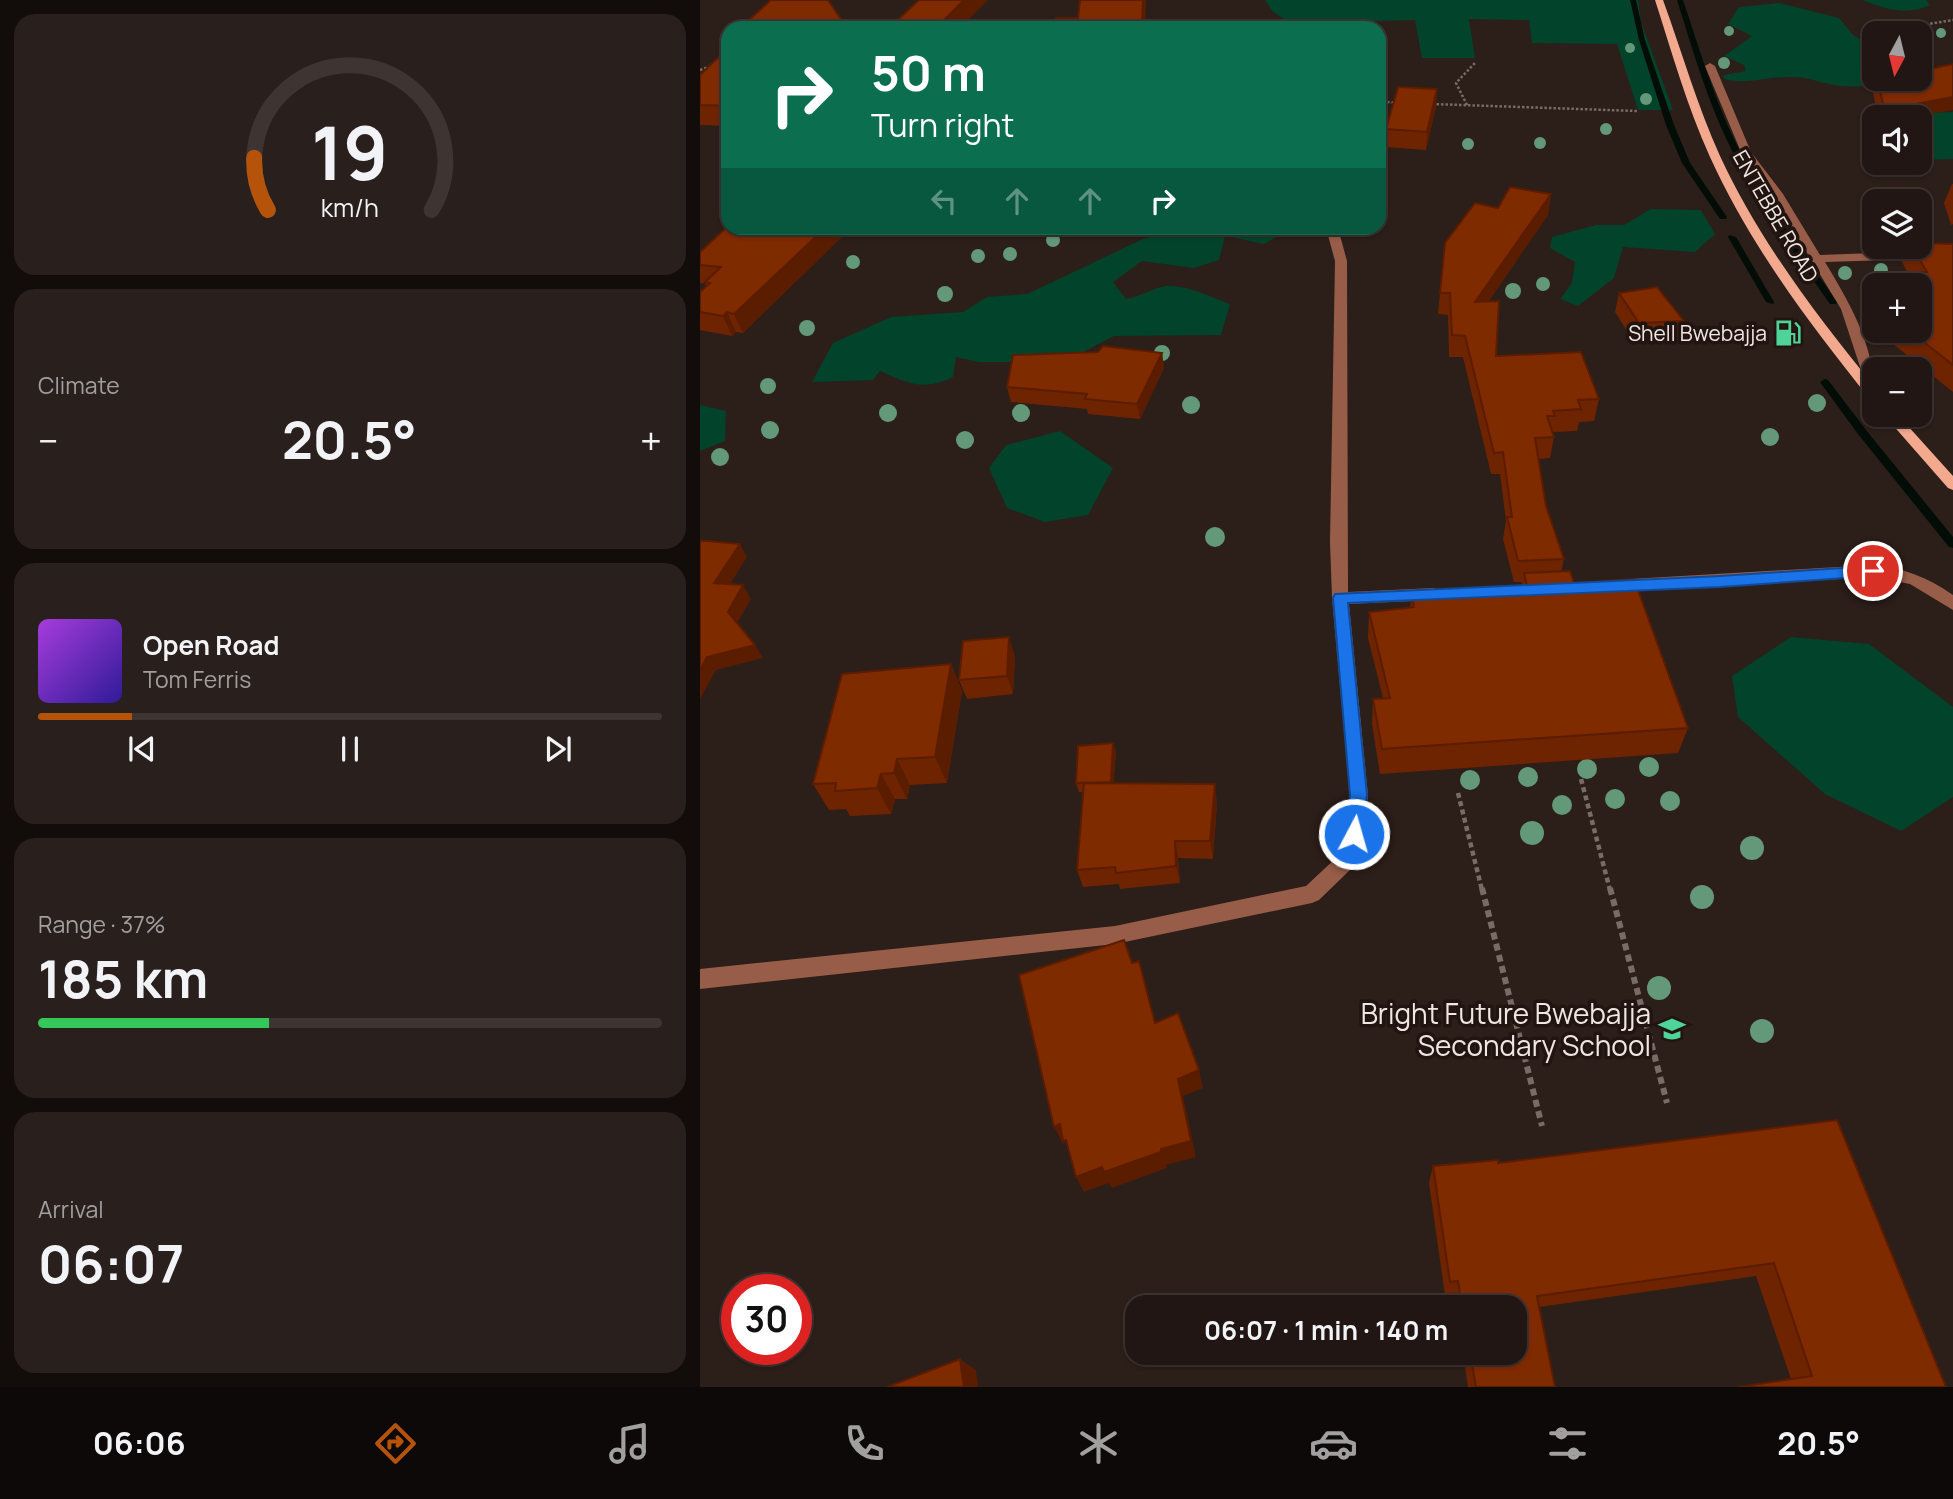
<!DOCTYPE html>
<meta charset="utf-8">
<style>
body{margin:0;font-family:Manrope,sans-serif;background:#291f1c;color:#f1f3f6;height:100vh;display:flex;flex-direction:column;font-size:26px;white-space:nowrap}
*{box-sizing:border-box;margin:0}
p{font-size:23px;color:#a29fa0}
.icon{flex:none;width:38px;height:38px;fill:none;stroke:currentColor;stroke-width:2;stroke-linecap:round;stroke-linejoin:round}
.map{position:relative;flex:1;overflow:hidden}
.side{display:flex;flex-direction:column;gap:14px;padding:14px;background:#120c0a;width:700px}
.side>*{flex:none}
.hud{position:absolute;left:21px;top:21px;width:665px;height:214px;border-radius:21px;box-shadow:0 2px 5px #0004,0 0 0 2px #3e3533;background:#0b6e4f;color:#fff;overflow:hidden}
.needle{width:46px;rotate:187deg}
.fabs{position:absolute;left:1162px;top:21px;display:grid;gap:14px}
.fabs a{display:grid;place-items:center;width:70px;height:70px;border-radius:14px;background:#211613;box-shadow:0 2px 5px #0004,0 0 0 2px #3e3533;font-size:35px}
.speed{position:absolute;left:21px;top:1274px;display:flex;gap:14px;font-size:35px;font-weight:700;text-align:center}
.speed>*{display:grid;place-content:center;width:91px;height:91px;border-radius:50%;background:#211613;box-shadow:0 2px 5px #0004,0 0 0 2px #3e3533;line-height:1}
.speed .limit{border:10px solid #d22;background:#fff;color:#111}
.pin{position:absolute;display:grid;place-items:center;width:60px;height:60px;color:#fff;margin:-30px;border:4px solid #fff;border-radius:50%;box-shadow:0 2px 7px #0007}
.me{position:absolute;width:77px;margin:-38px;rotate:6deg;stroke-linejoin:round;filter:drop-shadow(0 0 5px #0008)}
.turn{display:flex;align-items:center;gap:24px;height:147px;padding:0 35px;font-size:32px}
.turn .icon{width:91px;height:91px;stroke-width:2.5}
.turn b{display:block;font-size:49px;line-height:60px}
.lanes{display:flex;align-items:center;height:66px;padding:0 35px;background:#0003;justify-content:center;gap:35px;direction:ltr}
.lanes .off{opacity:.35}
.big{font-size:52px;font-weight:700;line-height:1.1}
.side .card{flex:1;display:flex;flex-direction:column;justify-content:center;gap:10px;min-width:0;padding:0 24px;border-radius:21px;background:#291f1c}
.side .dial{align-items:center;gap:0}
.dial svg{height:182px;overflow:visible;fill:none;stroke:#3e3533;stroke-width:7;stroke-linecap:round;text-anchor:middle}
.dial text{fill:#f1f3f6;stroke:none}
.song{display:flex;align-items:center;gap:21px}
.cover{width:84px;height:84px;border-radius:10px;background:linear-gradient(135deg,hsl(280 70% 55%),hsl(250 70% 35%))}
.played{height:7px;border-radius:4px;background:linear-gradient(90deg,#b45309 15%,#3e3533 15%)}
.keys{display:flex;justify-content:space-around;direction:ltr}
.heat{display:flex;justify-content:space-between;align-items:center;font-size:38px;direction:ltr}
.charge{height:10px;border-radius:5px;background:linear-gradient(90deg,#34c759 37%,#3e3533 0)}
.trip{position:absolute;left:425px;top:1295px;width:402px;height:70px;border-radius:21px;background:#211613;box-shadow:0 2px 5px #0004,0 0 0 2px #3e3533;font-weight:700;line-height:70px;text-align:center}
.menu{display:flex;height:112px;justify-content:space-around;align-items:center;background:#0d0908;color:#a29fa0}
.menu .icon{width:49px;height:49px}
.menu .selected{color:#b45309}
.menu b{font-size:32px;color:#f1f3f6}
main{display:flex;flex:1;min-height:0}
.map>svg:first-child{display:block}
.green{fill:#01442b}
.lines{fill:none;stroke-linecap:round;stroke-linejoin:round}
.stream{fill:#020d07;fill-rule:evenodd}
.path-far2{stroke:#786c67;stroke-width:2.5;stroke-dasharray:2.5 2;stroke-linecap:butt}
.path-far1{stroke:#786c67;stroke-width:4.5;stroke-dasharray:5 3.5;stroke-linecap:butt}
.path{stroke:#786c67;stroke-width:6;stroke-dasharray:7 4.5;stroke-linecap:butt}
.minor{fill:#985d48;fill-rule:evenodd}
.major{fill:#f3a98e;fill-rule:evenodd}
.tree{fill:#639879}
.wall{fill:#6e2400}
.shaded-wall{fill:#5a1d00}
.building{fill:#802a00;stroke:#5a1d00;stroke-width:2}
.route{fill:#1a73e8;stroke:#114b97;stroke-width:2}
.labels{text-anchor:middle;dominant-baseline:central;stroke-width:7;stroke-linejoin:round;paint-order:stroke}
.far-street-label{font-size:21px;fill:#f0e6e2;stroke:#221410}
.far-poi-label{font-size:21px;fill:#f0e6e2;stroke:#221410;text-anchor:end}
.near-poi-label{font-size:28px;fill:#f0e6e2;stroke:#221410;text-anchor:end}
</style>
<main>
<section class="side">
<div class="card dial"><svg viewBox="0 0 100 80">
<path d="M14 69A42 42 0 1 1 86 69"/>
<path d="M14 69A42 42 0 0 1 8 46" stroke="#b45309"/>
<text x="50" y="56" font-size="32" font-weight="700">19</text>
<text x="50" y="72" font-size="11">km/h</text>
</svg></div>
<div class="card"><p>Climate</p>
<div class="heat"><a>−</a><b class="big">20.5°</b><a>+</a></div>
</div>
<div class="card">
<div class="song"><i class="cover"></i><div><b>Open Road</b><p>Tom Ferris</p></div></div>
<div class="played"></div>
<div class="keys"><svg class="icon" aria-label="previous" viewBox="0 0 24 24"><path d="M18 5L8 12l10 7zM5 5v14"/></svg><svg class="icon" aria-label="pause" viewBox="0 0 24 24"><path d="M8 5v14M16 5v14"/></svg><svg class="icon" aria-label="next" viewBox="0 0 24 24"><path d="M6 5l10 7-10 7zM19 5v14"/></svg></div>
</div>
<div class="card"><p>Range · 37%</p><b class="big">185 km</b><div class="charge"></div></div>
<div class="card"><p>Arrival</p><b class="big">06:07</b></div>
</section>
<div class="map">
<svg width="1253" height="1387" viewBox="0 0 1253 1387">
<rect width="100%" height="100%" fill="#2c1e19"/>
<path class="green" d="M565,0h373l3,22 32,88h-35l-21,-66 -85,-1 -3,-23 -60,-1 6,39h-53l-7,-38 -40,1 -1,7h-75l-26,-16z
M1162,0h64l4,5c-22,11 -46,4 -68,-5z
M1079,3l60,15 14,17 21,12v32h46v-10l15,8c-31,5 -61,11 -92,9 -19,-1 -34,-10 -54,-9 -23,0 -42,8 -65,2v-4l22,-4 -2,-6 -20,-9 28,-20 -24,-12 11,-17z
M1253,112v47l-33,1v-43h-6l7,-4z
M951,209l50,1 14,24 -20,18 -72,-5 -9,31 -36,28 -18,-7 12,-16 3,-21 -25,-14 2,-11 44,-12h28z
M267,228h318v4l-21,12 -39,-8 -6,24 -25,8 -52,-7 -29,21 13,17c12,-2 33,-13 41,-13 22,-1 44,11 63,18l-9,31 -107,1 -50,26h-85l-23,-5 -3,20c-29,14 -44,7 -73,-6l-7,9 -61,2 21,-39 58,-26 72,-5 24,-15 40,-3 116,-55 29,-7h-206z
M0,405l26,6 -1,30 -25,10z
M360,431l53,37 -25,47 -43,7 -38,-14 -18,-40 17,-23z
M1091,637l78,7 84,63v90l-52,34 -76,-37 -87,-77 -6,-41z"/>
<g class="lines">
<path class="stream" d="M930,0h6l9,40 29,85 16,38 37,54 -1,2h-6l-38,-56 -16,-38 -27,-85z
M977,0h6c18,54 34,109 61,159 26,51 61,96 93,143l-1,2h-6c-33,-47 -67,-93 -93,-144 -27,-50 -43,-106 -60,-160z
M1029,235l7,2 38,65 -1,2 -7,-2 -38,-65z
M1125,379l3,1 38,50 87,107v11l-4,-1 -91,-113 -38,-52z"/>
<path class="path-far2" d="M1168,34l85,-14
M0,70l11,-4
M687,102l12,1
M732,104l205,7
M767,105l-11,-22 19,-20"/>
<path class="path-far1" d="M881,779l29,111
M758,793l24,97"/>
<path class="path" d="M782,888l60,238
M910,888l57,215"/>
<path class="minor" d="M1010,63l5,3 36,86 32,42 37,61 133,-5v8l-128,4c24,40 49,82 49,130l-7,-4 -26,-79 -69,-114 -31,-43 -36,-86z
M626,228h12l9,33 1,331 86,-4 8,6 -8,6 -85,4 19,191 -3,39 -13,34 -33,32 -7,3 -197,41 -415,45v-20l415,-43 191,-40 31,-29 8,-23 5,-39 -18,-197 -2,-56 5,-281z
M1173,565c30,3 55,12 80,30v15l-43,-26 -37,-7 -260,15 -8,-6 8,-6z"/>
<path class="major" d="M955,0h8c19,52 34,105 57,156 39,84 96,159 154,230v13l-5,-1c-60,-75 -119,-153 -159,-241 -23,-51 -38,-104 -55,-157z
M1184,415h14l55,61v14l-5,-2z"/>
</g>
<g class="tree">
<circle cx="1029" cy="31" r="5"/>
<circle cx="1241" cy="33" r="5"/>
<circle cx="930" cy="48" r="5"/>
<circle cx="1024" cy="63" r="6"/>
<circle cx="946" cy="99" r="6"/>
<circle cx="906" cy="129" r="6"/>
<circle cx="840" cy="143" r="6"/>
<circle cx="768" cy="144" r="6"/>
<circle cx="353" cy="240" r="7"/>
<circle cx="310" cy="254" r="7"/>
<circle cx="278" cy="256" r="7"/>
<circle cx="153" cy="262" r="7"/>
<circle cx="1181" cy="270" r="7"/>
<circle cx="1145" cy="273" r="7"/>
<circle cx="843" cy="284" r="7"/>
<circle cx="813" cy="291" r="8"/>
<circle cx="245" cy="294" r="8"/>
<circle cx="107" cy="328" r="8"/>
<circle cx="462" cy="353" r="8"/>
<circle cx="68" cy="386" r="8"/>
<circle cx="1117" cy="403" r="9"/>
<circle cx="491" cy="405" r="9"/>
<circle cx="188" cy="413" r="9"/>
<circle cx="321" cy="413" r="9"/>
<circle cx="70" cy="430" r="9"/>
<circle cx="1070" cy="437" r="9"/>
<circle cx="265" cy="440" r="9"/>
<circle cx="20" cy="457" r="9"/>
<circle cx="515" cy="537" r="10"/>
<circle cx="949" cy="767" r="10"/>
<circle cx="887" cy="769" r="10"/>
<circle cx="828" cy="777" r="10"/>
<circle cx="770" cy="780" r="10"/>
<circle cx="915" cy="799" r="10"/>
<circle cx="970" cy="801" r="10"/>
<circle cx="862" cy="805" r="10"/>
<circle cx="832" cy="833" r="12"/>
<circle cx="1052" cy="848" r="12"/>
<circle cx="1002" cy="897" r="12"/>
<circle cx="959" cy="988" r="12"/>
<circle cx="1062" cy="1031" r="12"/>
</g>
<path class="wall" d="M28,48v78l-28,-1v-50z
M1178,79l36,38h-36l-5,-24z
M737,89l-1,18 -10,43 -40,-3v-18z
M1252,184h1v40l-2,1 -7,-22z
M851,194l-3,21 -60,87 8,54 103,43 -5,22 -15,1 -2,9 -24,1 1,5 -4,21 -12,1 8,47 18,53 -3,13 13,11 114,145 -10,25 -298,21 -8,-50 1,-25 10,-1 -15,-60 1,-26 41,-5 2,-14 109,-7 1,-4h-8l-11,-43 3,-18 -6,-47h-9l-28,-117h-14l-1,-42 -10,-1 7,-71z
M28,228h123l-108,105 -7,-1 -4,4 -32,-6v-38l6,-6 -1,-3h-5v-31z
M1253,244v148l-65,-52 -4,-9h36v-46h-10l2,-4 -10,-19 6,-15z
M919,293l65,28 -6,19 -44,2 -19,-30z
M462,353l2,15 -24,51 -52,-5 -1,-5 -76,-7 -4,-15z
M315,656l-2,38 -46,5 -8,-19z
M251,664l11,27 -15,92 -37,2 -3,14h-12l-4,15 -41,2 -4,-7 -17,1 -16,-26z
M413,743l3,10 -3,30 104,19 -4,57 -35,-1 2,25 -60,6 -1,-5 -36,3 -6,-17 6,-78h-4l-3,-9z
M1137,1120l109,267 -155,-8 -35,-103 -217,31 16,80h-87l-5,-34h53v-46h-61l-2,-13 -8,1 -16,-112 4,-17 65,-3z"/>
<path class="shaded-wall" d="M264,0h24l-28,28h-24z
M443,0h3l-1,28 -3,-5z
M501,21v7h-8z
M737,89l-1,18 -10,43 1,-18z
M1253,97v13l-39,7h-33l3,-7z
M851,194l-3,21 -75,108 2,-21z
M125,228h26l-108,105 -9,-19z
M27,312l9,20 -4,4 -9,-20z
M462,353l2,15 -24,51 -3,-15z
M40,544l7,13 -25,40 -8,-14z
M43,585l8,14 -15,26 -8,-13z
M309,637l6,19 -2,38 -6,-18z
M55,645l8,13 -47,12 -16,29v-29l7,-13z
M251,664l11,27 -15,92 -12,-26z
M413,743l3,10 -3,38 -2,-9z
M197,759l13,26 -3,14 -13,-26z
M181,774l14,25 -4,15 -14,-26z
M515,784l2,18 -4,57 -3,-18z
M475,841l3,17 2,25 -4,-17z
M499,1070l4,18 -20,8 13,61 -30,8 1,3 -55,20 -3,-5 -25,9 -8,-15 26,-10 59,-18 17,-70z
M360,1124l6,16 -3,1 1,2 -1,1 -9,-17z
M260,1359l16,11 2,17h-14z"/>
<path class="building" d="M71,0h57l19,28h-107z
M219,0h45l-28,28h-47z
M380,0h63l-1,23 59,-2 -8,7h-140l3,-10h22z
M28,48v58l-28,-1v-30z
M1253,64v33l-69,13 -6,-31h42v-8z
M698,87l39,2 -10,43 -41,-3z
M810,187l41,7 -76,108 24,-1 -3,55 85,-4 18,47 -21,1 3,9 -28,2 2,5h-8l7,21 -19,1 11,68 18,53 -46,2 -11,-44h5l-9,-65 -9,1 -29,-117 -13,-1 -2,-42h-10l5,-50 30,-40 23,5z
M28,226v2h97l-91,86 -7,-2 -4,4 -23,-4v-20l10,-9 -5,-1 16,-15 -21,-2v-13z
M1220,243l33,1v121l-43,-34h10v-44h4l-8,-15h11l-15,-25h8z
M957,287l27,34 -45,2 -20,-30z
M403,346l59,7 -25,51 -52,-5 2,-5 -80,-7 6,-32 85,-3z
M0,541h8l32,3 -26,39 29,2 -15,27 27,33 -48,12 -7,13z
M870,571l4,12 60,-4 54,149 -306,21 -9,-50 17,-1 -21,-86 45,-5 -2,-14 115,-7 -3,-13z
M309,637l-2,39 -48,4 4,-39z
M251,664l-16,93 -38,2 -3,14 -13,1 -4,14 -42,3 1,-8 -23,1 29,-110z
M413,743l-2,39 -35,1 2,-37z
M384,783l131,1 -5,57h-35l1,25 -60,7 -1,-6 -38,3z
M424,940l8,23 7,-2 16,62 23,-10 21,57 -21,9 13,62 -30,8v3l-57,20 -2,-5 -26,10 -10,-37 -3,1 -3,-17 -6,3 -35,-152z
M1137,1120l109,267h-208l74,-11 -38,-113 -237,33 18,91h-79l-6,-34h46v-46h-54l-4,-26 -8,1 -17,-116 65,-6v3z
M260,1359l4,28h-77z"/>
<path class="route" d="M1173,566l7,5 -7,5 -153,11 -372,16 19,192 -4,39 -2,5 -7,2 -6,-2 -2,-5 4,-39 -17,-197 2,-4 385,-18z"/>
<defs>
<g id="fuel-bare" transform="scale(2.1)"><path d="M-5.5-6h7V0h2V4h1.3V-2.5L3-4.5l.8-.8L6-3V5H2.5V1h-1V6h-7ZM-4.2-4.7v3.2H.2V-4.7Z" fill="#4ed399" stroke="#221410" stroke-width="2.5" paint-order="stroke"/></g>
<g id="school-bare" transform="scale(2.1)"><path d="M0-5L7-2L0 1L-7-2ZM-4 1L0 2.5L4 1V4Q0 6-4 4Z" fill="#4ed399" stroke="#221410" stroke-width="2.5" paint-order="stroke"/></g>
</defs>
<g fill-rule="evenodd">
<use href="#fuel-bare" x="1088" y="333"/>
<use href="#school-bare" x="972" y="1029"/>
</g>
<g class="labels">
<g class="far-street-label">
<text transform="translate(1076 216) rotate(60)">ENTEBBE ROAD</text>
</g>
<g class="far-poi-label">
<text x="1067" y="333">Shell Bwebajja</text>
</g>
<g class="near-poi-label">
<text x="951" y="1013">Bright Future Bwebajja<tspan x="951" dy="32">Secondary School</tspan></text>
</g>
</g>
</svg>
<div class="fabs">
<a><svg class="needle" viewBox="-14 -14 28 28"><path d="M0-13l5 13h-10z" fill="#e53935"/><path d="M0 13l5-13h-10z" fill="#a29fa0"/></svg></a>
<a><svg class="icon" aria-label="sound" viewBox="0 0 24 24"><path d="M4 9h4l5-4v14l-5-4H4zM17 9q2 3 0 6"/></svg></a>
<a><svg class="icon" aria-label="layers" viewBox="0 0 24 24"><path d="M12 4l9 5-9 5-9-5zM3 14l9 5 9-5"/></svg></a>
<a>+</a>
<a>−</a>
</div>
<div class="speed"><div class="limit">30</div></div>
<div class="pin" style="left:1173px;top:571px;background:#d93025"><svg class="icon" aria-label="arrive" viewBox="0 0 24 24"><path d="M6 21V4h12l-3 4 3 4H6"/></svg></div>
<svg class="me" style="left:654px;top:834px" viewBox="-20 -20 40 40"><circle r="17" fill="#1a73e8" stroke="#fff" stroke-width="3"/><path d="M0-11L8 9 0 5-8 9z" fill="#fff"/></svg>
<div class="trip">06:07 · 1 min · 140 m</div>
<div class="hud">
<div class="turn"><svg class="icon" aria-label="right" viewBox="0 0 24 24"><path d="M7 20v-9h11M14 6l5 5-5 5"/></svg><div><b>50 m</b>Turn right</div></div>
<div class="lanes"><svg class="icon off" aria-label="left" viewBox="0 0 24 24"><path d="M17 20v-9H6M10 6l-5 5 5 5"/></svg><svg class="icon off" aria-label="ahead" viewBox="0 0 24 24"><path d="M12 20V5M6 11l6-6 6 6"/></svg><svg class="icon off" aria-label="ahead" viewBox="0 0 24 24"><path d="M12 20V5M6 11l6-6 6 6"/></svg><svg class="icon" aria-label="right" viewBox="0 0 24 24"><path d="M7 20v-9h11M14 6l5 5-5 5"/></svg></div>
</div>
</div>
</main>
<nav class="menu">
<b>06:06</b>
<svg class="icon selected" aria-label="directions" viewBox="0 0 24 24"><path d="M12 3l9 9-9 9-9-9zM9 14v-3h6M13 9l2 2-2 2"/></svg>
<svg class="icon" aria-label="music" viewBox="0 0 24 24"><path d="M9 18V5l10-2v13"/><circle cx="6" cy="18" r="3"/><circle cx="16" cy="16" r="3"/></svg>
<svg class="icon" aria-label="phone" viewBox="0 0 24 24"><path d="M5 4h4l2 5-3 2q2 4 5 5l2-3 5 2v4C11 20 4 13 5 4z"/></svg>
<svg class="icon" aria-label="climate" viewBox="0 0 24 24"><path d="M12 3v18M4 7l16 10M4 17L20 7"/></svg>
<svg class="icon" aria-label="car" viewBox="0 0 24 24"><path d="M5 17H2v-5l4-1 3-4h7l3 4 3 1v5h-3M9 17h6M6 11h13"/><circle cx="7" cy="17" r="2"/><circle cx="17" cy="17" r="2"/></svg>
<svg class="icon" aria-label="filters" viewBox="0 0 24 24"><path d="M4 7h16M4 17h16"/><circle cx="9" cy="7" r="2"/><circle cx="15" cy="17" r="2"/></svg>
<b>20.5°</b>
</nav>
